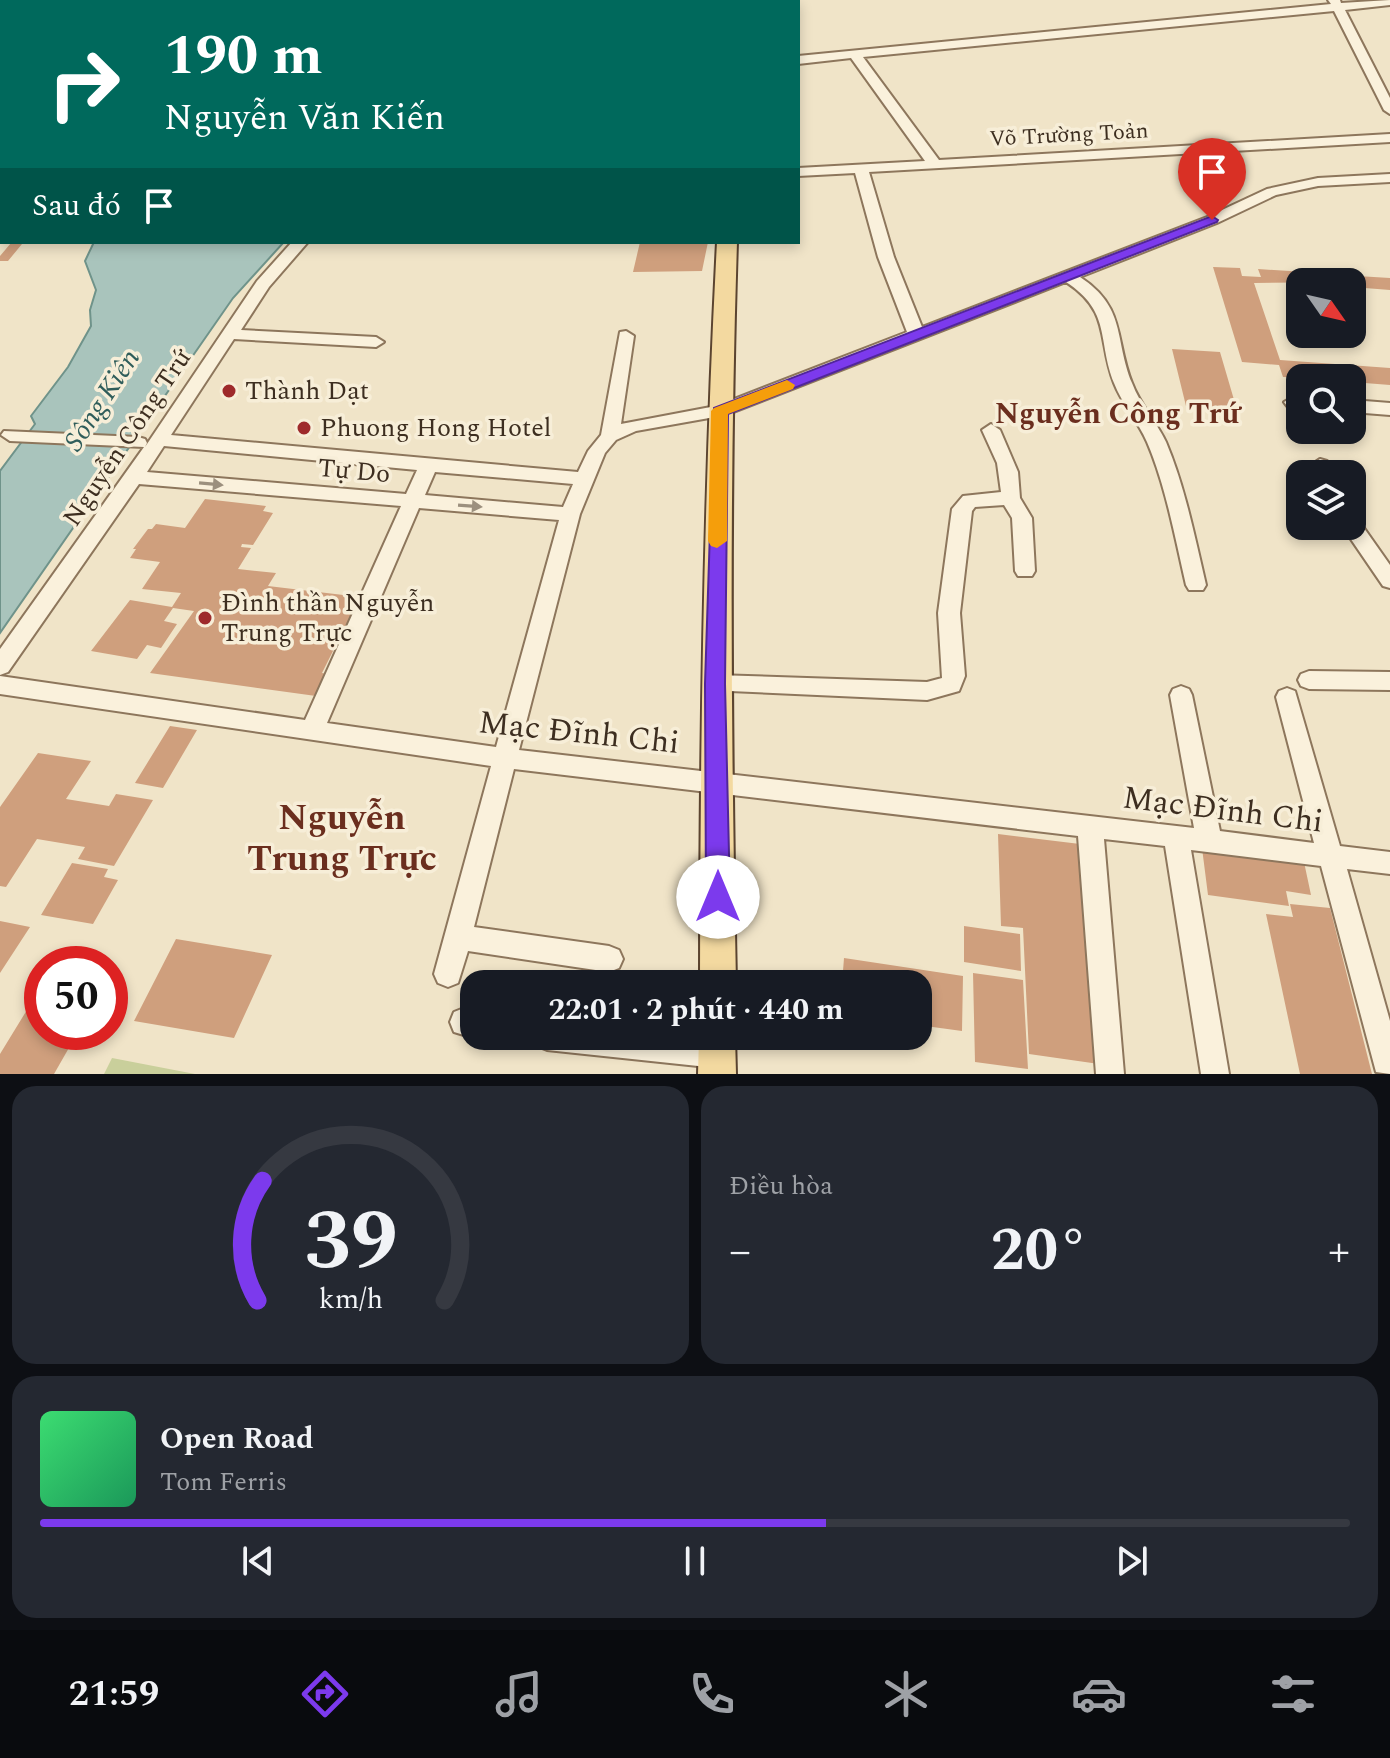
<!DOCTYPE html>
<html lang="vi">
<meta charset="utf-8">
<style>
body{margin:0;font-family:Spectral,serif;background:#242831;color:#f1f3f6;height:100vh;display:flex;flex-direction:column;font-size:30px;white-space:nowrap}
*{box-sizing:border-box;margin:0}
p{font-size:26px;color:#9ea1a6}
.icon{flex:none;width:44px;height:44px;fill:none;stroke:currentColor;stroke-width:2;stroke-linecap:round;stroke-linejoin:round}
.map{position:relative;height:1074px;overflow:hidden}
.side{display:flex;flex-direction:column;gap:12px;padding:12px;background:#0d0f14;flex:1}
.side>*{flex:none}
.top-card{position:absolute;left:0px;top:0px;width:800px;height:244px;box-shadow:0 4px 12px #0003;background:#00695c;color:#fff;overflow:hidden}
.needle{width:52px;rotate:124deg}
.tools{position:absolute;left:1286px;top:268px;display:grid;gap:16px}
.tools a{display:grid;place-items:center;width:80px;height:80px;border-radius:16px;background:#171b24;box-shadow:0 4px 12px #0003;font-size:40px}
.speed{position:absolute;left:24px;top:946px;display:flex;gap:16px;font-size:40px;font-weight:700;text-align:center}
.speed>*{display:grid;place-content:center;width:104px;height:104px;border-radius:50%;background:#171b24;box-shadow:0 4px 12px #0003;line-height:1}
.speed .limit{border:12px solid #d22;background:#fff;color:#111}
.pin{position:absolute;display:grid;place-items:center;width:68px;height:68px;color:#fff;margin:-82px -34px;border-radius:50% 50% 50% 0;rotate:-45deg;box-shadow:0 0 8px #0007}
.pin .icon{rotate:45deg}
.me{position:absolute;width:88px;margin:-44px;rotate:0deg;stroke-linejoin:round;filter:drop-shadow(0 0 6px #0008)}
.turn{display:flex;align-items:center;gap:28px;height:168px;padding:0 32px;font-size:36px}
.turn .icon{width:104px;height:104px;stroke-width:2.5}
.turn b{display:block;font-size:56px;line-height:68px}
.then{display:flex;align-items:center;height:76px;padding:0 32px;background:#0003;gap:16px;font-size:30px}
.big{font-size:60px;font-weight:700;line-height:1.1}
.side .card{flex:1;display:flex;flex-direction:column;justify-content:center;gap:12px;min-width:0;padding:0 28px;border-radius:24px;background:#242831}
.side .dial{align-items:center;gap:0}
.dial svg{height:208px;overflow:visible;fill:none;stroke:#363941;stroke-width:7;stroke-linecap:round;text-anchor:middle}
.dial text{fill:#f1f3f6;stroke:none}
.song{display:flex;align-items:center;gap:24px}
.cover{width:96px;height:96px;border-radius:12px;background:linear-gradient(135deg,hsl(140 70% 55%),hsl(150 70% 35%))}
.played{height:8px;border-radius:4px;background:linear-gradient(90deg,#7c3aed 60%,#363941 60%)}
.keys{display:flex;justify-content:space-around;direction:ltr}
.heat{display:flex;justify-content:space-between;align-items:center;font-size:44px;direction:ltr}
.side .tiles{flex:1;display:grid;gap:12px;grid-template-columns:1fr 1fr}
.card:last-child{grid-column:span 2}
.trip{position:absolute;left:460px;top:970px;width:472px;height:80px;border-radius:24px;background:#171b24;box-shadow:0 4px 12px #0003;font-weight:700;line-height:80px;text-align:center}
.dock{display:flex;height:128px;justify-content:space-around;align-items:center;background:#090b0e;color:#9ea1a6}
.dock .icon{width:56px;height:56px}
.dock .current{color:#7c3aed}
.dock b{font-size:36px;color:#f1f3f6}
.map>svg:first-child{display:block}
.green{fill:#c9cf9b}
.water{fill:#a9c4bc;stroke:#6f938a;stroke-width:2}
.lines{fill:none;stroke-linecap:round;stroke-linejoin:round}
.ferry{stroke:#2f5d5a;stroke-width:2;stroke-dasharray:6 5;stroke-linecap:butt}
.building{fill:#cf9f7d}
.minor-casing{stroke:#8d765c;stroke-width:4}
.major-casing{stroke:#5b4430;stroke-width:4}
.minor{fill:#faf1dc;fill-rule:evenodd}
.major{fill:#f3d9a0;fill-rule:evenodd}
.oneway{fill:#9c907e}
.route{fill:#7c3aed;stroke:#51269a;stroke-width:2}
.slow{fill:#f59e0b}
.poi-dot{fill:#9e2a2b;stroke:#f7eed8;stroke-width:3}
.labels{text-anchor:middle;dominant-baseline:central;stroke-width:7;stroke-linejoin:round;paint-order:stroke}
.far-street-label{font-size:22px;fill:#3d2e20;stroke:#f7eed8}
.poi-label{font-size:26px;fill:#3d2e20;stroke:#f7eed8;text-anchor:start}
.street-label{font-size:26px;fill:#3d2e20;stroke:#f7eed8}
.water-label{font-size:28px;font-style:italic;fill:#2f5d5a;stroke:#f7eed8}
.quarter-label{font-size:30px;font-weight:bold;fill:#6b2e1e;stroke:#f7eed8}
.near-street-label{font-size:32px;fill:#3d2e20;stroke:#f7eed8}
.near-quarter-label{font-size:36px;font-weight:bold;fill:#6b2e1e;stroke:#f7eed8}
</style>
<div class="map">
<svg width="1390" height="1074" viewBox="0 0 1390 1074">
<rect width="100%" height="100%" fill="#f0e4c8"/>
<path class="green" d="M112,1058l83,16h-91z"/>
<path class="water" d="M226,0h361l12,2h-375z
M94,242h190l-51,56 -233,335v-162l35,-47 -4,-8 37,-49 23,-41 -1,-16 6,-20 -11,-29z"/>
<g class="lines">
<path class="ferry" d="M384,0l3,2"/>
</g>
<path class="building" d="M640,242h68l-6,29 -69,1z
M11,243l11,1 -14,17h-8v-5z
M1213,267l27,1 2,8 19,1 -3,-8 64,4 -2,-5 19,1 2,6 49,3v12l-38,-3v-5l-98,1 26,77 110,8v17l-38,-3v-4l-69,-1 -4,-12 -37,-3z
M1172,349l48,3 17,58 -51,-4z
M205,499l61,7 -3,5 10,2 -20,32 -11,-1 -1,3 10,1 -13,21 38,4 -8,13 92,11 -38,76 5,1 -11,22 -166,-23 44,-62 -21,-3 -9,13 13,3 -16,24 -14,-3 -10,14 -46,-8 39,-51 42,7 9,-14 -39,-4 18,-27 -30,-4 6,-9h-3l15,-20h4l4,-5 29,4z
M170,726l27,4 -34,58 -28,-5z
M38,753l53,8 -25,38 43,7 7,-12 37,6 -39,66 -36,-7 7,-12 -48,-8 -31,48 -6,-1v-79z
M998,834l82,10 19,220 -70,-10 -6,-126 -22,-2z
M1202,848l102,14 7,33 -25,-4 3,15 -81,-11z
M72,863l36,6 -4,8 14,3 -25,44 -52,-9z
M1290,904l40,4 42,166h-72l-34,-160 27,3z
M0,921l30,6 -30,46z
M964,926l56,8 1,37 -57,-9z
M176,939l96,16 -38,83 -100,-17z
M844,958l119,18 -1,55 -44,-6v-41h-76z
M973,973l50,7 5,89 -53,-7z
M35,987l7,1v44h36l-24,42h-54v-20l30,-49 -5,-1z"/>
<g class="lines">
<g class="minor-casing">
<path id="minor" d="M79,0h84l2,2h-84z
M202,0h15l-17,2z
M685,0h12v2h-12z
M730,0h35l-37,2z
M1328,0h12l1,3 49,-3v5l-45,5 45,88v16l-6,-4 -50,-99 -471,46 76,103 451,-26v8l-521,30 25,85 28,70 285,-110 60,-28 51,-11 72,-4v8l-72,4 -42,9 -59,28 -137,54c47,31 34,62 52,106 8,22 24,38 34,59 19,45 29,96 40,143l-3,5h-14l-3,-5c-11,-47 -20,-99 -39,-143 -9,-21 -25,-38 -33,-59 -17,-43 -2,-71 -48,-101l-340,133 -90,16 -20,9 -11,13 -25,61 -61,236 675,78 -24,-133 3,-6 8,-3 8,3 3,6 28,136 94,12 -38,-146 3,-6 8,-3 8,3 45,155 50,6v22l-43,-5 43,152v53l-14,-2 -55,-206 -130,-16 38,224h-28l-36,-228 -61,-7 20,235h-28l-18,-238 -564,-67 -40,158 135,19 10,4 4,9 -4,9 -10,4 -141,-21 -10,32 -10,4 -10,-4 -4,-9 57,-208 -491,-72v-18l305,44 96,-214 -262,-22 -131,188 -8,3v-26l144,-202 -134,-6 -9,-6 3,-4 134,6 7,2 2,4 -2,4 112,-166 35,-39h16l-39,45 -28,43 135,7 8,5 -8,5 -142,-8 -63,96 407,37 10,-21 13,-16 19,-103 6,-1 8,5 -13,88 95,-18 191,-74 -29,-75 -23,-84 -57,3v-8l127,-7 -74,-103 -53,6v-8l533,-52zM164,446l253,24 -11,24 -259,-22zM435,472l138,12 -10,23 -138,-12zM419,508l140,12 -63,227 -169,-24z
M2,37v9l-2,1v-9z
M2,98v9l-2,1v-9z
M1293,397l7,1v10l-13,-2 -3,-4z
M1352,400l38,3v12l-38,-3z
M991,424l9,6 18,42 2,26 12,20 3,53 -3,5h-14l-3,-5 -3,-53 -8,-13 -29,2 -3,4 -12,102 5,63 -6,15 -32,9 -220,-10 -3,-6 3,-6 8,-3 212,7 15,-4 -4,-65 14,-104 11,-13 38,-4 -4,-29 -15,-33z
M1320,459l7,2 4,13h-18l-2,-9z
M1352,519l7,2 31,44v23l-7,-2 -41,-60h10z
M1309,671l81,1v18l-81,-1 -8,-3 -3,-6 3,-6z
M464,1008l10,2v26h4l-4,2 -20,-6 -4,-10 4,-10z
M533,1036c47,0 154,-9 194,8l4,10 -4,10 -10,4 -170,-18 -10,-4z"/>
</g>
<g class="major-casing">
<path id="major" d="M0,154h2v10h-2z
M717,242h20c-8,248 -6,494 -1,742h-36c0,-248 4,-495 17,-742z
M699,1036h36l1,38h-38z"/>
</g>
<use href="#minor" class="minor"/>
<use href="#major" class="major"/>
</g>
<defs><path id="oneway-solid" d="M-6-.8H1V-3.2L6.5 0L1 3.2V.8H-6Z" transform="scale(2)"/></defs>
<g class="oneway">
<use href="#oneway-solid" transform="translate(211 484) rotate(5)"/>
<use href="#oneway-solid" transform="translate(470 506) rotate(4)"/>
</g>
<path class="route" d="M1212,216l6,4 -1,2 -489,192 -3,270 5,213 -4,7 -8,3 -8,-3 -4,-7 -1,-213 9,-276z"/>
<path class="slow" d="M787,380l8,5 -2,4 -65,25 -1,127 -10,7 -6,-2 -3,-5 3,-130 3,-3z"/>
<g class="poi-dot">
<circle cx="229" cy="391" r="8"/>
<circle cx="304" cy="428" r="8"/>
<circle cx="205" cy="618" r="8"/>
</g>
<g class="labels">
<g class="far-street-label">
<text transform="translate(1069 135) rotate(-3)">Võ Trường Toản</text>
</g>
<g class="poi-label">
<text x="245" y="391">Thành Dạt</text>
<text x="320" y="428">Phuong Hong Hotel</text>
<text x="221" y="603">Đình thần Nguyễn<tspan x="221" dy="30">Trung Trực</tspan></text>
</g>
<g class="street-label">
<text transform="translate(127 438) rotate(-56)">Nguyễn Công Trứ</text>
<text transform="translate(354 471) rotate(5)">Tự Do</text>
</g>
<g class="water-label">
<text transform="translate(102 400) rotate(-57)">Sông Kiên</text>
</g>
<g class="quarter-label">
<text x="1117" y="414">Nguyễn Công Trứ</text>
</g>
<g class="near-street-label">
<text transform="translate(579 733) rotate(6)">Mạc Đĩnh Chi</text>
<text transform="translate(1223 810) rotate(7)">Mạc Đĩnh Chi</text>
</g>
<g class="near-quarter-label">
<text x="342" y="818">Nguyễn<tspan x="342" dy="41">Trung Trực</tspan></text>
</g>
</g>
</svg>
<div class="tools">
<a><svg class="needle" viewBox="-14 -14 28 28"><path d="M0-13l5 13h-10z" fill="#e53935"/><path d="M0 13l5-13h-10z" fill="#9ea1a6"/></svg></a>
<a><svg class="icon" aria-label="search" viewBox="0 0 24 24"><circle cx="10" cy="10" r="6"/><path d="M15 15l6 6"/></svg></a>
<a><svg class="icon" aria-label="layers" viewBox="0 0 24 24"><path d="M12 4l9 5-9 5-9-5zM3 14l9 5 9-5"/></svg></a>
</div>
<div class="speed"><div class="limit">50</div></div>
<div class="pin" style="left:1212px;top:220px;background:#d93025"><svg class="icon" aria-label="arrive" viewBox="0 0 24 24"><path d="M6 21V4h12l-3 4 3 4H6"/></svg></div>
<svg class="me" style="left:718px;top:897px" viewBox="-20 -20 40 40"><circle r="19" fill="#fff"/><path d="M0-13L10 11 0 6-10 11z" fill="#7c3aed"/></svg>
<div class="trip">22:01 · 2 phút · 440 m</div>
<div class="top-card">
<div class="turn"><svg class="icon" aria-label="right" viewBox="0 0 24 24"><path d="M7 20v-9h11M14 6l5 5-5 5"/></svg><div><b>190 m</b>Nguyễn Văn Kiến</div></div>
<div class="then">Sau đó<svg class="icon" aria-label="arrive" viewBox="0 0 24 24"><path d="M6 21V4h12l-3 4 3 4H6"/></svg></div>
</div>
</div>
<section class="side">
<div class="tiles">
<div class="card dial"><svg viewBox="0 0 100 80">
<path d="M14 69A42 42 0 1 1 86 69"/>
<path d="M14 69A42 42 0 0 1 16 23" stroke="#7c3aed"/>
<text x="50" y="56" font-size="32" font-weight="700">39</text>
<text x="50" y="72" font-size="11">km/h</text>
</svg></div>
<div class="card"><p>Điều hòa</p>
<div class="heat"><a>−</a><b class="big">20°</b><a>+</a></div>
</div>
<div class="card">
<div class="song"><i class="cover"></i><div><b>Open Road</b><p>Tom Ferris</p></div></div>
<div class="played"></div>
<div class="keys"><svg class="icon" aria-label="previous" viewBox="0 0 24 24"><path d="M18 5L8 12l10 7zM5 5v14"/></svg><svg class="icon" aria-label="pause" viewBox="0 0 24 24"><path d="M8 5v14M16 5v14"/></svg><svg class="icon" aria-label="next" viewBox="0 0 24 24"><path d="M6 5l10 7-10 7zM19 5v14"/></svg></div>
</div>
</div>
</section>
<nav class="dock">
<b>21:59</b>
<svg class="icon current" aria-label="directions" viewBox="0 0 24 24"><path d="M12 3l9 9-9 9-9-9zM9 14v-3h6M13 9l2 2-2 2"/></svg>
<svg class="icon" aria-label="music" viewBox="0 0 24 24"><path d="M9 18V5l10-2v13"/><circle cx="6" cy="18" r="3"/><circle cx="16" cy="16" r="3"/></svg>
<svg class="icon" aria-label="phone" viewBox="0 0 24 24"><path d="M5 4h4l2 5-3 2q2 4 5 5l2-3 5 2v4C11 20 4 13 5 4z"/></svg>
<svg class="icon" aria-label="climate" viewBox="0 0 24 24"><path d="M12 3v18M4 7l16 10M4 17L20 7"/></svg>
<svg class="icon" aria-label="car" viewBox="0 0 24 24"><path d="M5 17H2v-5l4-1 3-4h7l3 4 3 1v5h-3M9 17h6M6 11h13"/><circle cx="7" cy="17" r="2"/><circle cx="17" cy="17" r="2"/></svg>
<svg class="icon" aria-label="filters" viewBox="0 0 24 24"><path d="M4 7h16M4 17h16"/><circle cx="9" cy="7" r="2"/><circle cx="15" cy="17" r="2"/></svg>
</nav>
